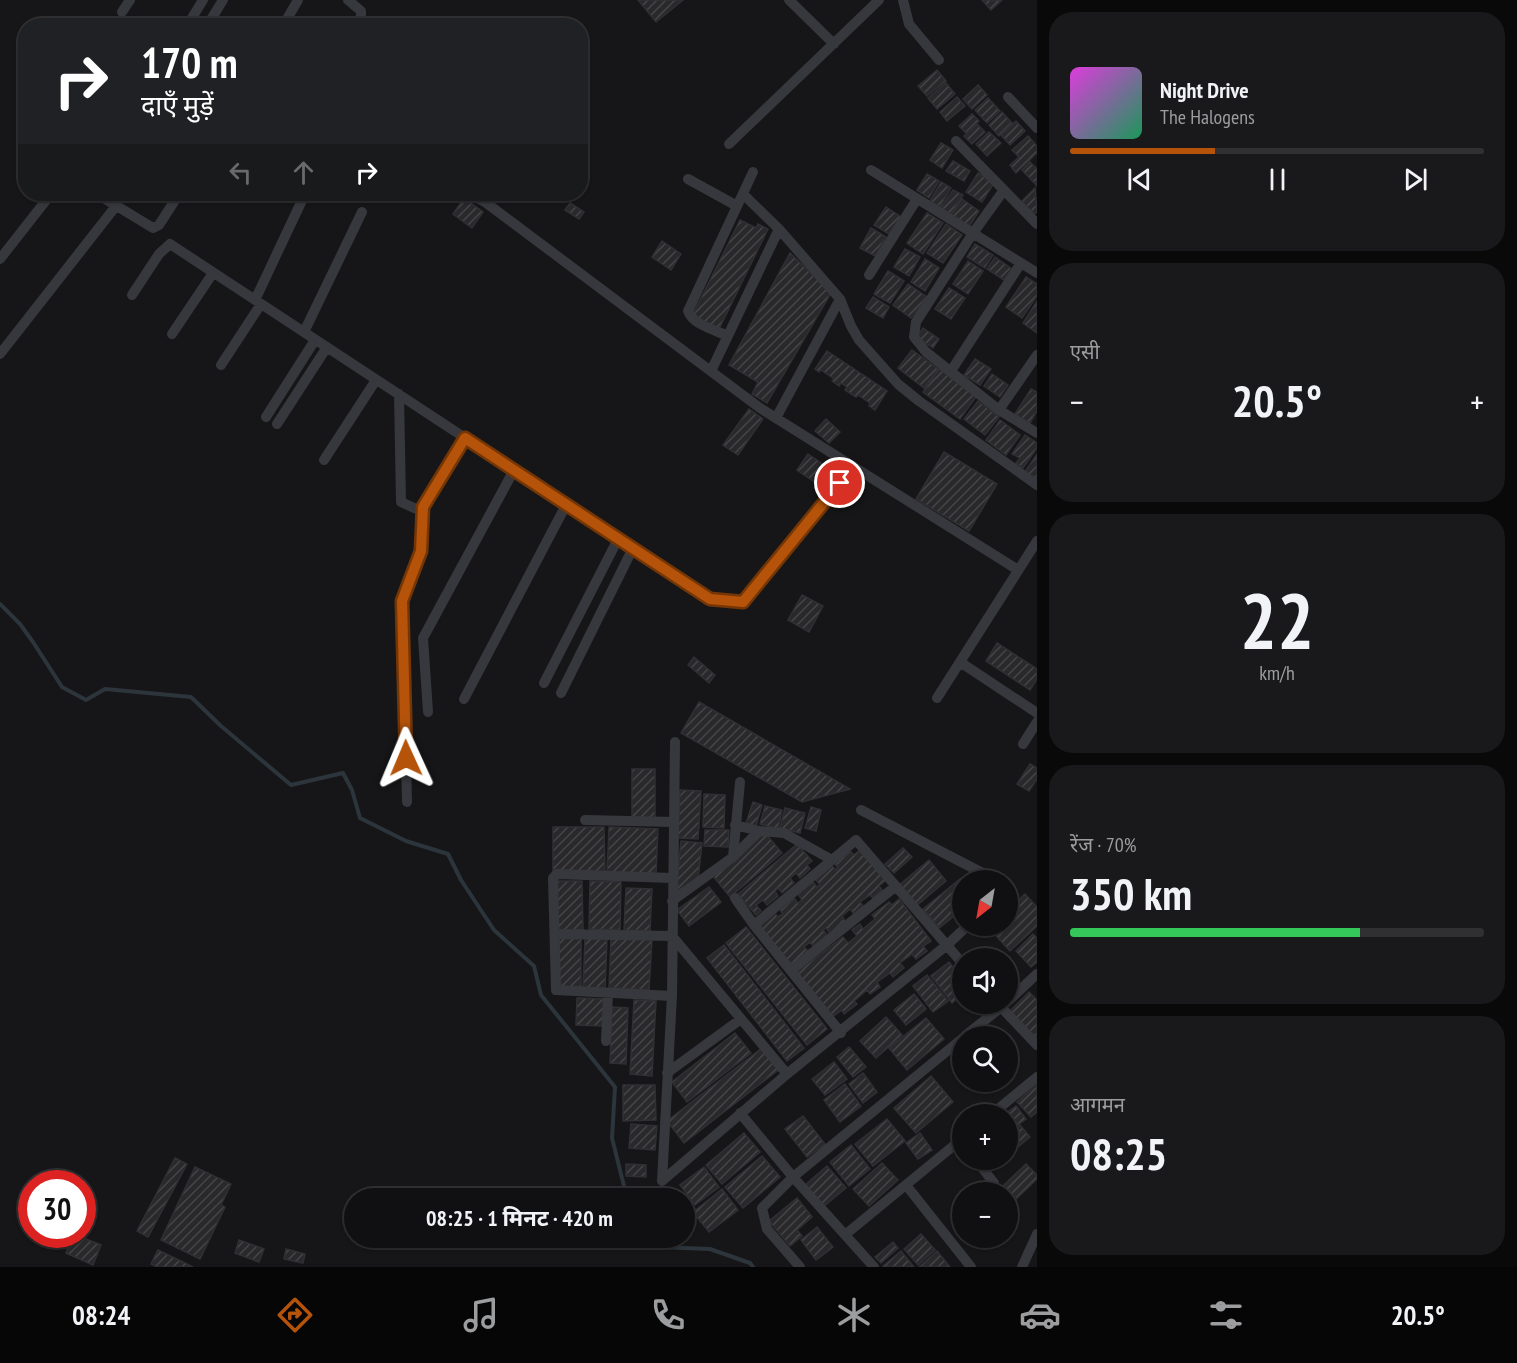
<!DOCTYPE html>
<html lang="hi">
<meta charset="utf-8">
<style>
body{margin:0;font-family:"PT Sans Narrow","Noto Sans Devanagari",sans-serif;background:#19191b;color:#f1f3f6;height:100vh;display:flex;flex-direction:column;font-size:22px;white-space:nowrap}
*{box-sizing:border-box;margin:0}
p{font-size:20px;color:#9c9d9f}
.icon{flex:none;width:33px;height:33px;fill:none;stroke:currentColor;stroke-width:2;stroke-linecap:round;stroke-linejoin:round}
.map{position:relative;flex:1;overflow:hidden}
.details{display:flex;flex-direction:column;gap:12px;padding:12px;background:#09090a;width:480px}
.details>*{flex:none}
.hud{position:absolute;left:18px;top:18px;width:570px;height:183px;border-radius:24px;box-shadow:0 2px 4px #0004,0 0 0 2px #303032;background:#202124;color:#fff;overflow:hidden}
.needle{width:39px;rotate:211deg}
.buttons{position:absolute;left:952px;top:870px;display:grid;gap:12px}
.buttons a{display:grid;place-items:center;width:66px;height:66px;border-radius:50%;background:#101012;box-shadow:0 2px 4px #0004,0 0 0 2px #303032;font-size:30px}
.speed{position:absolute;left:18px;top:1170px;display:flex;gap:12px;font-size:30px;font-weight:700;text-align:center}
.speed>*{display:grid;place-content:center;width:78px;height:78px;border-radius:50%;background:#101012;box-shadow:0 2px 4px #0004,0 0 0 2px #303032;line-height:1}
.speed .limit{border:9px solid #d22;background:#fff;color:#111}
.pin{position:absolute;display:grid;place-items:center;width:51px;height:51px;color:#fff;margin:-26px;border:3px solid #fff;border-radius:50%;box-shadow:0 2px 6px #0007}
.me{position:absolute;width:66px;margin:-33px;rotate:359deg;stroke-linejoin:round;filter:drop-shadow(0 0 4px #0008)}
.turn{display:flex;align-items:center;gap:21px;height:126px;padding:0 24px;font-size:27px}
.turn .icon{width:78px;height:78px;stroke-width:2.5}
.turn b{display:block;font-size:42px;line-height:51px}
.lanes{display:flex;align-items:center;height:57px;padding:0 24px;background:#0003;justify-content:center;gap:30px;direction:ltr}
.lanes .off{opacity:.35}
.big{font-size:45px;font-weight:700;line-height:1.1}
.details .card{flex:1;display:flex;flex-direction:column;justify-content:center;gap:9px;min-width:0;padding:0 21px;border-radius:24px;background:#19191b}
.details .dial{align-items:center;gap:0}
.dial b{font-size:78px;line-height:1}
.song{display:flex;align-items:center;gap:18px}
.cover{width:72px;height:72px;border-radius:9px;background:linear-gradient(135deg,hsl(300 70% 55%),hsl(150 70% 35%))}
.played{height:6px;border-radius:3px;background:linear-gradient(90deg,#b45309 35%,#303032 35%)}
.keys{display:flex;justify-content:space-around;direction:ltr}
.heat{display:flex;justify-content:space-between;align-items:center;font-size:33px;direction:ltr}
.charge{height:9px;border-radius:4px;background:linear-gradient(90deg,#34c759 70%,#303032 0)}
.trip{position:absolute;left:344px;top:1188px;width:351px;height:60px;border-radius:30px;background:#101012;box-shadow:0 2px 4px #0004,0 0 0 2px #303032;font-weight:700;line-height:60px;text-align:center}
.tab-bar{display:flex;height:96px;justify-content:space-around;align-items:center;background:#060607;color:#9c9d9f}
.tab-bar .icon{width:42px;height:42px}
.tab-bar .on{color:#b45309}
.tab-bar b{font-size:27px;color:#f1f3f6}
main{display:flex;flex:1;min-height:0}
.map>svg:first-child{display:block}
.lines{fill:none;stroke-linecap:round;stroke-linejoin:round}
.stream{stroke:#2c353c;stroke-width:4}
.building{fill:url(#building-hatch);stroke:#303034;stroke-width:1.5}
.street{stroke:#37383d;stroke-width:10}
.route-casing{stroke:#753606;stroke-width:15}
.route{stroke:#b45309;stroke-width:10}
</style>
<main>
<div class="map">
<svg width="1037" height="1267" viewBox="0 0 1037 1267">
<defs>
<pattern id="building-hatch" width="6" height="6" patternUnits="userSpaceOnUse" patternTransform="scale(1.5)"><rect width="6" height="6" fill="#29292c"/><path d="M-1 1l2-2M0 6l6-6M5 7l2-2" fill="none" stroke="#454548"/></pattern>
</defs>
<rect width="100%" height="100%" fill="#161618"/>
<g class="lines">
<path class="stream" d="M0,604l20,20 13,18 29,45 24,13 19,-11 86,8 30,29 70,59 52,-12 9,17 8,28 46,23 42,13 13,26 33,50 40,36 7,29 74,92 -3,51 15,60
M653,1238l5,9 52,2 40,14 3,4"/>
</g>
<path class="building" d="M638,0h45l-27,22z
M982,0h20l-11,10z
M937,70l9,11 -19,15 -9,-10z
M946,83l9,11 -18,15 -9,-11z
M978,85l9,10 -15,14 -9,-10z
M957,97l8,9 -18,15 -7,-9z
M988,98l12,13 -13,12 -12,-13z
M1002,112l10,11 -13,13 -10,-11z
M972,114l7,7 -13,12 -7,-7z
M1016,121l9,10 -15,14 -9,-10z
M977,124l8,8 -13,12 -8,-8z
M989,132l12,11 -14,13 -11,-12z
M1028,136l9,10v7l-21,20 -6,-8 9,-8 -7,-7z
M941,143l12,7 -11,18 -12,-8z
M953,161l17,10 -6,10 -18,-10z
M1030,162l7,7v17l-15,-16z
M978,173l16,10 -12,19 -16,-10z
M927,174l12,7 -10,17 -12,-8z
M941,182l10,6 -11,19 -10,-6z
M1035,188l2,24 -3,2 -12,-13z
M953,190l10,5 -12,19 -10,-6z
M464,198l19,14 -11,16 -19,-14z
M962,199l17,12 -12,19 -18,-12z
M570,203l14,9 -5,7 -14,-9z
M886,207l15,10 -12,17 -15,-9z
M927,213l16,10 -20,31 -16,-11z
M740,220l16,8 2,-4 10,5 -49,100 -27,-13z
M946,224l16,11 -19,28 -16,-10z
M871,228l15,9 -11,19 -15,-8z
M662,241l19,13 -10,16 -19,-13z
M975,244l18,11 -8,13 -18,-11z
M905,249l15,8 -11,19 -15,-9z
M790,253l41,40 -64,110 -15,-9 6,-12 -29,-17z
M995,257l17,12 -8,11 -17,-11z
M925,259l14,9 -14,23 -14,-9z
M968,261l15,10 -15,23 -15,-10z
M888,271l16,10 -14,22 -16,-9z
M1026,277l11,7v12l-15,22 -16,-11z
M908,284l19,13 -16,21 -18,-13z
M949,288l16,10 -14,21 -16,-10z
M873,297l16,10 -6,11 -17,-10z
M1037,301v32l-14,-10z
M923,328l16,11 -6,9 -16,-11z
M912,350l26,19 -14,19 -26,-20z
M827,351l60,40 -12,19 -6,-4 1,-3 -12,-8 -2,2 -11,-7 2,-3 -6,-4 -2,3 -7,-5 2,-2 -13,-9 -2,2 -4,-3z
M975,359l16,10 -11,16 -16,-10z
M939,369l37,28 -16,22 -37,-27z
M992,374l16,11 -8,12 -16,-11z
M1031,389l6,3v19l-7,12 -15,-9z
M978,401l21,16 -14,18 -21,-16z
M749,409l14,10 -25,36 -15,-10z
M826,419l14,13 -11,11 -14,-12z
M1000,420l20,15 -14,20 -20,-15z
M1025,435l12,8v5l-14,20 -7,-5 4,-5 -8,-4z
M944,452l53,32 -28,47 -53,-32z
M808,454l19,13 -11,16 -19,-13z
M1037,454v26l-13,-7z
M802,595l21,11 -14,26 -21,-12z
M997,643l40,26v10l-7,11 -44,-29z
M694,657l21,18 -6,8 -21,-18z
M699,702l151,87 -48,13 -121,-69z
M1030,764l7,4v11l-8,12 -12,-7z
M632,769h23v49h-23z
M680,790l21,1 -3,48 -20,-1z
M704,794l21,1 -1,33 -21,-1z
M753,802l9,3 -6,21 -10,-3z
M765,806l17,4 -4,19 -18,-5z
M811,807l10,3 -5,21 -11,-3z
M785,808l20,5 -5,20 -20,-5z
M553,827h51l1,45h-52z
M609,827l49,2 -2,46 -49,-2z
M705,830h24l-1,17 -24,-1z
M765,833l17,20 -52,44 -17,-21z
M681,841l21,2 -4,37 -22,11z
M797,844l15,17 -5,4 3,4 -10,9 -4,-5 -6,5 4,5 -12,10 -4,-5 -3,3 3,5 -11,9 -4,-5 -7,5 5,6 -5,4 -18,-21z
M903,848l9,9 -18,16 -9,-9z
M861,849l25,31 -7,6 3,4 -9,8 -3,-3 -10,7 3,4 -9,8 -4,-5 -8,7 3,5 -15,13 -4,-6 -3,2 4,5 -13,12 -4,-5 -6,5 4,4 -17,15 -33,-39 17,-14 3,4 5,-3 -3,-4 14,-12 4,5 4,-3 -4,-6 15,-12 4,5 3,-2 -4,-5 16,-14 4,4 2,-2 -3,-4 15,-13 4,4z
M929,860l17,21 -31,26 -17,-21z
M960,879l3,3v27l-24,19 -16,-19z
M556,881h26l1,49h-26z
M590,881l31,1 -1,48 -31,-1z
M709,887l12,15 -32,24 -12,-16z
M626,888l26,1 -2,42 -26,-1z
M1025,894l12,13v19l-27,25 -21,-23 2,-2h17v-16z
M899,899l32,42 -8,5 4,5 -11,8 -4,-5 -12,9 4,5 -11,9 -3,-4 -13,9 3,5 -10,7 -3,-4 -13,11 3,3 -13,10 -2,-4 -10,7 -35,-45 46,-35 5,6 9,-7 -5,-6 8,-6 3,5 12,-10 -3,-4 17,-13 3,3z
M746,927l81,102 -20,16 -81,-102z
M1033,934l4,4v24l-6,5 -15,-16z
M559,938h22v49h-22z
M585,938l22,1 -2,51 -22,-1z
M611,938l41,1 -3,51 -40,-2z
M724,945l80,103 -17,13 -80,-103z
M949,962l14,18v14l-11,9 -21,-27z
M927,975l21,26 -15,11 -20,-26z
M1029,992l8,8v37l-2,1 -25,-27z
M914,994l12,15 -20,16 -12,-15z
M577,998l28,1 -1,27 -28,-1z
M634,1000l22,1 -4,75 -22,-2z
M612,1007l16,1 -2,56 -16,-1z
M886,1017l16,18 -26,23 -16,-17z
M926,1018l18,21 -37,31 -18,-22z
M735,1033l16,20 -64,49 -15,-20z
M849,1047l17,20 -13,10 -16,-20z
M762,1048l16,22 -94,73 -17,-22z
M834,1062l13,17 -22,16 -13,-16z
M863,1073l14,19 -14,11 -14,-19z
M931,1076l22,26 -37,31 -22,-25z
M845,1084l16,22 -21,16 -16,-22z
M1037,1084v28l-6,5 -14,-15z
M623,1085h32l1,35 -33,1z
M1016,1106l10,13 -7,5 11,13 -22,18v-41h-3z
M803,1116l22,28 -18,13 -22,-28z
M887,1119l18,22 -32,25 -18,-22z
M631,1124l26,2 -2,24 -26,-2z
M744,1133l16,19 -38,32 -16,-19z
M920,1133l12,17 -14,9 -12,-16z
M851,1145l19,24 -21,17 -19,-24z
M762,1156l18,21 -37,31 -18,-21z
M175,1158l12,6 -39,73 -11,-6z
M882,1163l16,17 -29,26 -16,-17z
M626,1164l20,1v12l-20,-1z
M1026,1164l11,11v4l-21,20 -13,-13z
M827,1166l19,22 -23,19 -18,-22z
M195,1167l36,17 -10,21 4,2 -25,52 -39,-19z
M704,1167l15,20 -24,18 -15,-20z
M722,1189l16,21 -29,22 -16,-20z
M797,1198l15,19 -15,13 5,6 -12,10 -21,-25z
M817,1227l16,20 -17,13 -15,-20z
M73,1234l28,11 -8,20 -27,-12z
M921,1234l14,16 -17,15 -14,-16z
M239,1240l25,9 -5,13 -24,-9z
M893,1242l5,6 -17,15 -6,-6z
M286,1249l19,5 -2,9 -19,-4z
M158,1250l35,17h-36l-6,-3z
M901,1251l13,16h-30l-1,-1z
M937,1251l13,16h-31z"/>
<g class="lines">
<path class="street" d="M348,0l13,11v5l-5,10
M789,0l45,44
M903,0l6,24 30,36
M122,12l8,-12
M187,26l16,-26
M207,26l16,-26
M283,26l15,-26
M1008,97l29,31
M956,141l81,83
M729,144l150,-144
M871,170l166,103
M688,179l49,27
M1004,190l-31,43 -57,89 -2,15 12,15 73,58 38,23
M97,194l56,34 6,-3 20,-31
M469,194l16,8 275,206 258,162
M743,194l36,35 61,70 11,27 8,14 39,44 21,17 118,84
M0,259l51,-65
M869,275l48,-76
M132,295l27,-41 11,-10 540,355 33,3 110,-136
M255,300l50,-106
M304,332l58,-120
M172,334l41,-61
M728,336c-13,-6 -35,-11 -40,-25l65,-139
M0,354l116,-148
M221,365l40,-61
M711,371l68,-142
M951,371l70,-108
M399,394l2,108 22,10
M999,410l38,-55
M266,417l49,-77
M776,418l64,-119
M277,424l50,-77
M324,460l52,-80
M960,662l77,51
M544,683l74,-144
M561,693l72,-145
M937,698l100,-157
M464,699l102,-194
M428,712l-5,-74 91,-168
M675,742l-3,254 -10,185 125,-107 160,-129 20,-19
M1023,744l14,-22
M407,802l-5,-201 19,-50 2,-44 42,-69
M861,810l135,70
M585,820l88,2
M735,825l24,6 25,2 48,27
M733,857l7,-75
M735,898l19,27
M672,901l61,-44 26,-26
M556,934l116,2 115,138
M791,970l105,-84
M672,996l-116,-6 -3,-112 4,-4 115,4
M1008,1001l29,-27
M998,1004l39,41
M841,1033l-87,-108 102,-85 107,124
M965,1036l40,-32
M606,1041l2,-48
M667,1073l74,-54
M740,1113l53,64 81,90
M992,1114l45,-37
M976,1160l18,23
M906,1185l65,82
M846,1234l117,-96
M800,1267l-33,-38 -5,-21 31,-31 170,-139
M1022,1267l15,-33"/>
</g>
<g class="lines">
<g class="route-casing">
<path id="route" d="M406,758l-4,-157 19,-50 2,-44 42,-69 245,161 33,3 97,-119"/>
</g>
<use href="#route" class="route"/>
</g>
</svg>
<div class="buttons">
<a><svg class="needle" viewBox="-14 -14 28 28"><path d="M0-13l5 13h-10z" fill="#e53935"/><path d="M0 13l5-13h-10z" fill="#9c9d9f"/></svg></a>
<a><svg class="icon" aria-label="sound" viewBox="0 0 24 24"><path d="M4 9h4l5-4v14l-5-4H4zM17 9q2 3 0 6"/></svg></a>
<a><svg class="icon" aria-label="search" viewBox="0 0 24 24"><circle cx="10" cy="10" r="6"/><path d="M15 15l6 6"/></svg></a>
<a>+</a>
<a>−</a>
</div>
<div class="speed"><div class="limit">30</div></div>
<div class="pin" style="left:840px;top:483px;background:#d93025"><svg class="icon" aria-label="arrive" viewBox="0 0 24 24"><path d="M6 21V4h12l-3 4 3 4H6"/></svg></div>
<svg class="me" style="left:406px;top:758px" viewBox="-20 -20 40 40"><path d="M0-17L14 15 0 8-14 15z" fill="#b45309" stroke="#fff" stroke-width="4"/></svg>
<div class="trip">08:25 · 1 मिनट · 420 m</div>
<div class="hud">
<div class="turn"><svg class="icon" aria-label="right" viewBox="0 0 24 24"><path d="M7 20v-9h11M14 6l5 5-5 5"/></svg><div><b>170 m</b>दाएँ मुड़ें</div></div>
<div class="lanes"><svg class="icon off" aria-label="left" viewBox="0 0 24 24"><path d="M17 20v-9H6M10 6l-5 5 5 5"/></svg><svg class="icon off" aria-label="ahead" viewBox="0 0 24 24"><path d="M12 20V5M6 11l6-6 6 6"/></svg><svg class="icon" aria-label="right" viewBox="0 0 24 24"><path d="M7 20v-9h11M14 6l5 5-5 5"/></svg></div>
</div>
</div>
<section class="details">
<div class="card">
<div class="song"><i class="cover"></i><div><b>Night Drive</b><p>The Halogens</p></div></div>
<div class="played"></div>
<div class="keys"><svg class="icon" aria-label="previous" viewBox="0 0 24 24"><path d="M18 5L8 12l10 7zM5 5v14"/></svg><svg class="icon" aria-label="pause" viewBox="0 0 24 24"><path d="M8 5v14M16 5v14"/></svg><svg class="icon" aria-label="next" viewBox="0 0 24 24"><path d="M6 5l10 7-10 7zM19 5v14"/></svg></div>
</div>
<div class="card"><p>एसी</p>
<div class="heat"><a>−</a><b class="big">20.5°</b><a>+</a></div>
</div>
<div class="card dial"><b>22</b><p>km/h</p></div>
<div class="card"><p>रेंज · 70%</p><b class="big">350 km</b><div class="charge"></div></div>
<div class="card"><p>आगमन</p><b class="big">08:25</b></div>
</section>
</main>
<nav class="tab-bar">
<b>08:24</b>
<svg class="icon on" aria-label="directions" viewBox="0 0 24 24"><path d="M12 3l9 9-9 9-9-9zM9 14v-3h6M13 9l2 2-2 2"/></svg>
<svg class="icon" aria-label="music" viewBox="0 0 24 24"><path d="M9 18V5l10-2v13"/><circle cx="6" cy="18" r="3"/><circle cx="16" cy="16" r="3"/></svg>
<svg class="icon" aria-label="phone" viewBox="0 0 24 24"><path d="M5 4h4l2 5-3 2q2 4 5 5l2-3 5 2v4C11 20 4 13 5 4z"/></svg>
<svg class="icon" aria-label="climate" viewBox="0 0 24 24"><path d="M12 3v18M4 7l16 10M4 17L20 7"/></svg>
<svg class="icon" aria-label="car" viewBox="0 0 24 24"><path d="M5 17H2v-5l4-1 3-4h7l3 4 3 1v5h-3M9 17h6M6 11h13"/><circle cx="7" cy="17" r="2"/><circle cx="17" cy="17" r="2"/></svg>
<svg class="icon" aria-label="filters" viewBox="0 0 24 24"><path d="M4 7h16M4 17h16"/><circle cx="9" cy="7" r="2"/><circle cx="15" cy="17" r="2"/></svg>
<b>20.5°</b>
</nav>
